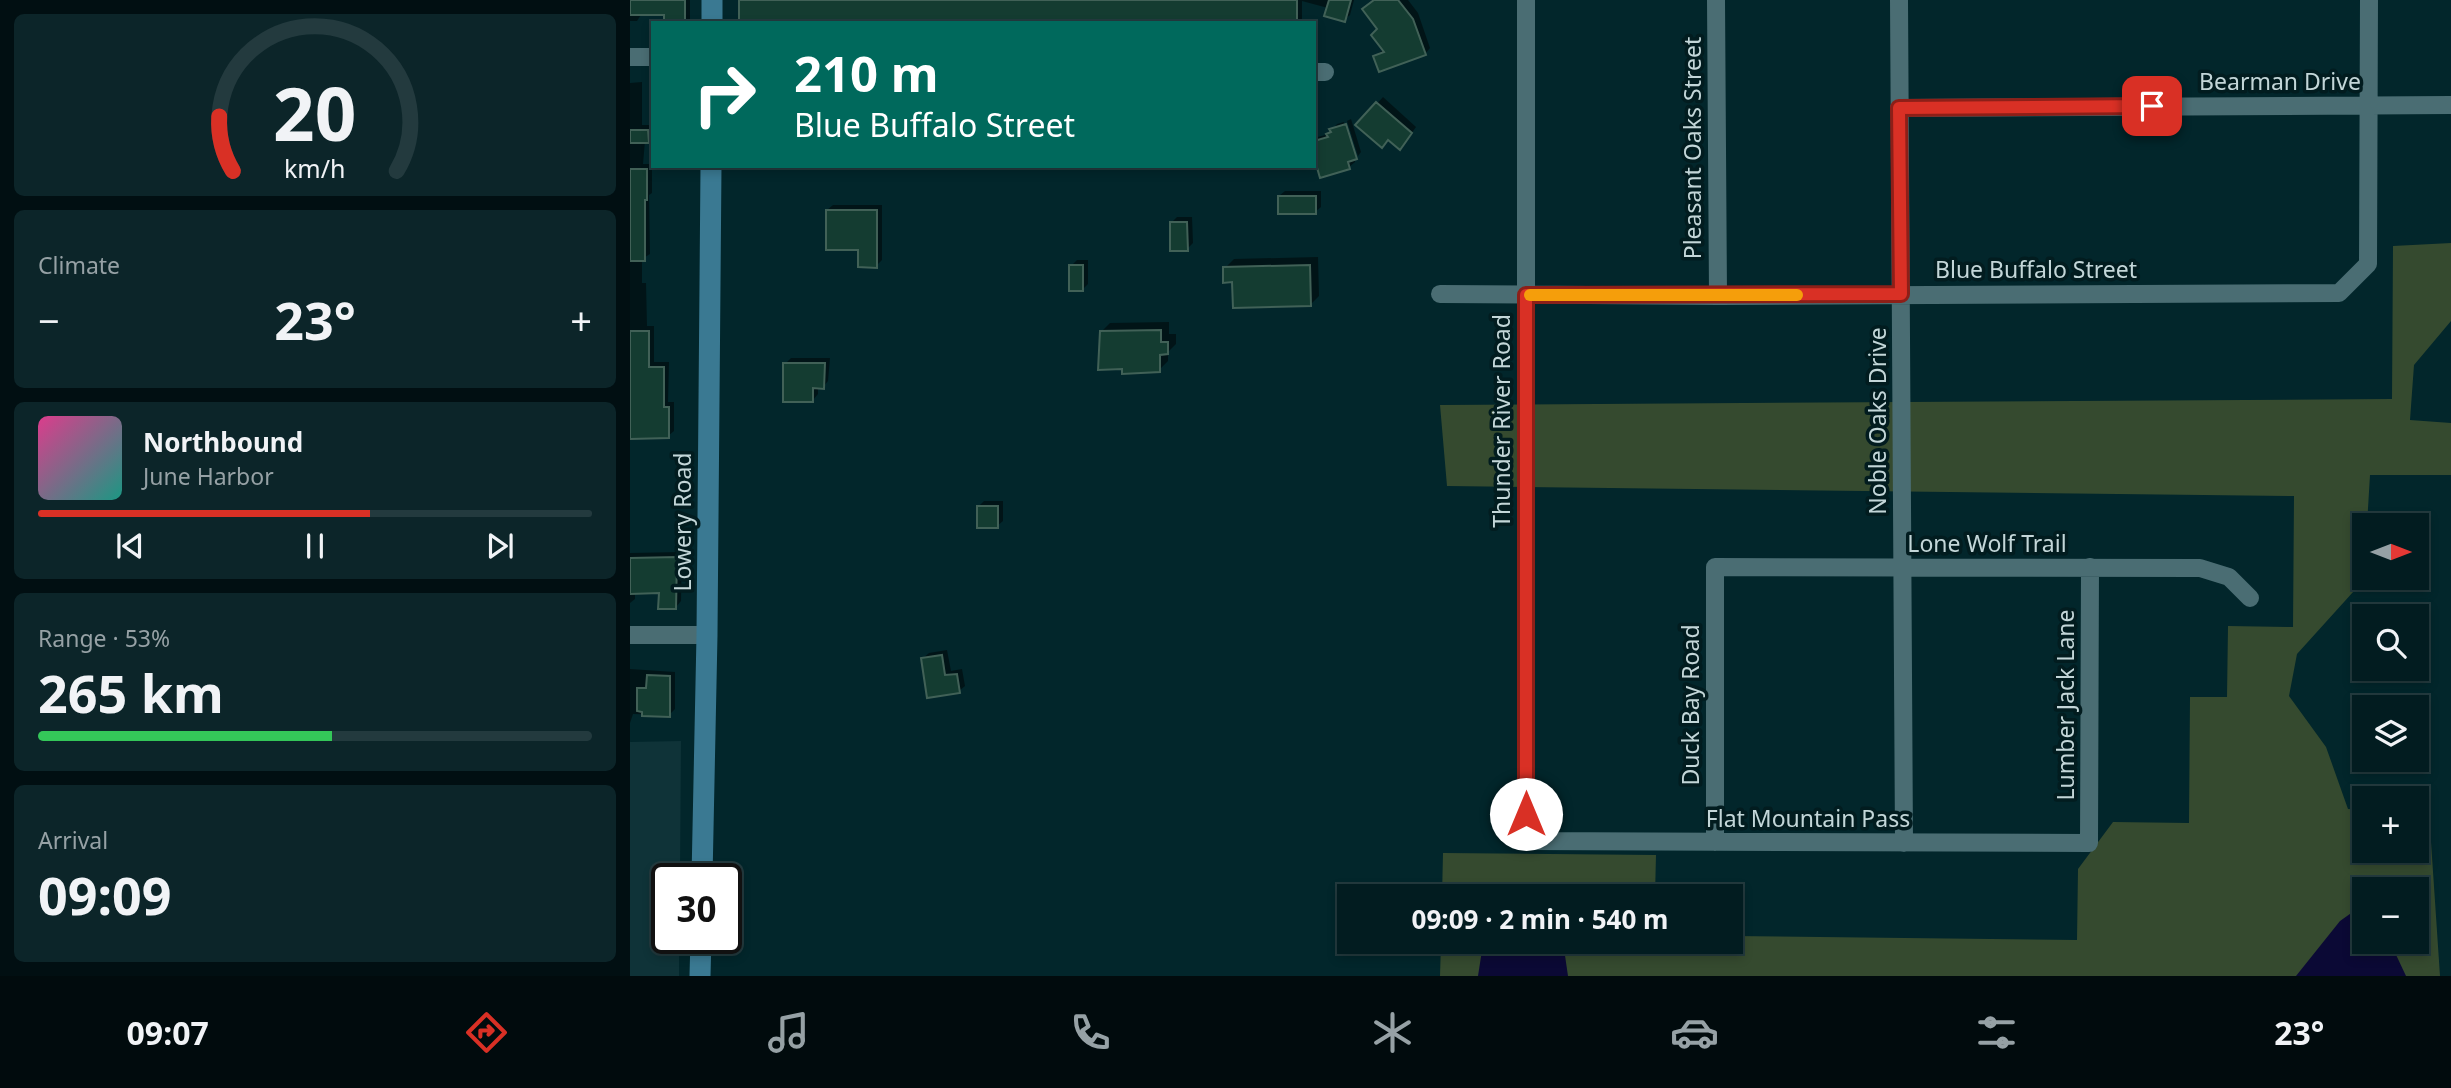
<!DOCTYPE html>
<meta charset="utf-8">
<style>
body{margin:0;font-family:"Noto Sans",sans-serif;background:#0c2529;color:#f1f3f6;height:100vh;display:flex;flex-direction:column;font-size:26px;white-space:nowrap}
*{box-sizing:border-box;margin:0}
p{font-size:23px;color:#96a1a5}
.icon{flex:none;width:38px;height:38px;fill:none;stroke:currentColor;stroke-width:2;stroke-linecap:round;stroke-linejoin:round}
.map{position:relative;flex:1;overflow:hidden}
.drawer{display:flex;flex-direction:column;gap:14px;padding:14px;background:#010f12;width:630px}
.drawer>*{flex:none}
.top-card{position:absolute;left:21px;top:21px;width:665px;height:147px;border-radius:0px;box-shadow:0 4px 10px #0003,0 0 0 2px #233a3e;background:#00695c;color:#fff;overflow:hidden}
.needle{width:46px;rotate:90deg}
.fabs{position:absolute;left:1722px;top:513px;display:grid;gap:14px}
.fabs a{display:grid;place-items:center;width:77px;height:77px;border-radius:0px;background:#021c20;box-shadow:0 4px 10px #0003,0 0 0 2px #233a3e;font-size:35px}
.speed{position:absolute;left:21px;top:863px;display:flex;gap:14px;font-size:35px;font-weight:700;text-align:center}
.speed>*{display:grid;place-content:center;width:91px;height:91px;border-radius:50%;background:#021c20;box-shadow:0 4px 10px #0003,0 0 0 2px #233a3e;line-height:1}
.speed .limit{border:4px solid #111;border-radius:10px;background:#fff;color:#111}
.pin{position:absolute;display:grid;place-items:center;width:60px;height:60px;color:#fff;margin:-30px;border-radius:14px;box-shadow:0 4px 10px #0006}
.me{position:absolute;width:77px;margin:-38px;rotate:0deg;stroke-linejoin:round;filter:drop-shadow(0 0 5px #0008)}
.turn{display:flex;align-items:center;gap:24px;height:147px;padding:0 28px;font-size:32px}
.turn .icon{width:91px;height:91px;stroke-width:2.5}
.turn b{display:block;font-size:49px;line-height:60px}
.big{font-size:52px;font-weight:700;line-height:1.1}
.drawer .widget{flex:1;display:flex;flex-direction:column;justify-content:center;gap:10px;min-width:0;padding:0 24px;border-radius:10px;background:#0c2529}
.drawer .dial{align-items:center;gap:0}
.dial svg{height:182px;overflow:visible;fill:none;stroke:#233a3e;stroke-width:7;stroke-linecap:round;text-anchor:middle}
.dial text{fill:#f1f3f6;stroke:none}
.song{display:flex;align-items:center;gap:21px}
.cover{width:84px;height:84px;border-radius:10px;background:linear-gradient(135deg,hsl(330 70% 55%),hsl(170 70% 35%))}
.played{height:7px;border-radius:4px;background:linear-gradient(90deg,#d93025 60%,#233a3e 60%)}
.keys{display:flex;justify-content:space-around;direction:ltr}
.heat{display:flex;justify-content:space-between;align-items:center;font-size:38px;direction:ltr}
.charge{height:10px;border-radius:5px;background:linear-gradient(90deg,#34c759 53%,#233a3e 0)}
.trip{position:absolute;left:707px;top:884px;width:406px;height:70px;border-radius:0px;background:#021c20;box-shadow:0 4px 10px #0003,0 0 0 2px #233a3e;font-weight:700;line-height:70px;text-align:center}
.tabs{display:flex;height:112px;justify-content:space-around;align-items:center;background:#010b0d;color:#96a1a5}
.tabs .icon{width:49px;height:49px}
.tabs .on{color:#d93025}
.tabs b{font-size:32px;color:#f1f3f6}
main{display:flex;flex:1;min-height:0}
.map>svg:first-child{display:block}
.built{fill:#0f3338}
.green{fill:#354a2f;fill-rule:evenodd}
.water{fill:#0b0935}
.shadow{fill:#0007}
.building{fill:#143c31;stroke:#416157;stroke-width:2}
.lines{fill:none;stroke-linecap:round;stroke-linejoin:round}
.street{stroke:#4a6d73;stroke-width:18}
.secondary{stroke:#3a7992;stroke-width:21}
.route-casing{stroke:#8d1f18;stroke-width:18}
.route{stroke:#d93025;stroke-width:12}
.slow{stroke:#f59e0b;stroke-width:12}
.labels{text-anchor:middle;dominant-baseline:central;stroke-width:7;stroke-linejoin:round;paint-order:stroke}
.street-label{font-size:23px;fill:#c3d6d8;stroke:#021c1f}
</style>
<main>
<section class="drawer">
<div class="widget dial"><svg viewBox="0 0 100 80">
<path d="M14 69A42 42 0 1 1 86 69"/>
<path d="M14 69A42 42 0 0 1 8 45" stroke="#d93025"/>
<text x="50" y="56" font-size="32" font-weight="700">20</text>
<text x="50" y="72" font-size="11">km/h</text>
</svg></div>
<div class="widget"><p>Climate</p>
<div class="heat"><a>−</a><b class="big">23°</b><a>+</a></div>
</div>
<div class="widget">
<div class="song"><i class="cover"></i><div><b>Northbound</b><p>June Harbor</p></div></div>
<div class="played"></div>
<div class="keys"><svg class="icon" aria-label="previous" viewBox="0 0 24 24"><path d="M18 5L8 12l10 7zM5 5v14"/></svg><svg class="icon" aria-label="pause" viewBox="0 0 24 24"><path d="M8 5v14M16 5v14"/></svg><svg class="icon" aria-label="next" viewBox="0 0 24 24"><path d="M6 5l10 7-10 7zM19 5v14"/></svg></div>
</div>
<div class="widget"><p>Range · 53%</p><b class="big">265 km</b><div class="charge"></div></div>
<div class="widget"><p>Arrival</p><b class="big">09:09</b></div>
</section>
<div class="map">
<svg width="1821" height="976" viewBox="0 0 1821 976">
<rect width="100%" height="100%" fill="#02262b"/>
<path class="built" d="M51,741l-1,137h-13v60h12v38h-49v-234z"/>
<path class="green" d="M1821,243v78l-37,44 -4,55 41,3v52h-81l-3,50h-3l-1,56 -66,73 -8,42 37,51 22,62 16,1v40h53v-38h12l11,164h-1000l1,-34h290v-6l346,4 1,-71 35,-47 76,1 1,-126h37l1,-71 65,1 1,-131 -847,-10 -7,-81 952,-6 1,-153zM1734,889h53v53h-53z
M813,853l213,2 -1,41h-213z"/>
<path class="water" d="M1734,904v38h26l16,34h-110l44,-55z
M851,942h82l5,34h-90l5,-32z"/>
<path class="shadow" d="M0,0h60v23h-25v-10h-23l-5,8h-7z
M111,0h613l-4,15 -6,5 -16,-12 -26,-7v20l-2,2h-54z
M744,0h34l10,13 12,35 -5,6 -50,2 9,-7z
M12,82v43h11v11l-8,5 -2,23h9v29l-3,2 1,59 -8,5v24h4l1,43h7v36h15l-1,40h6v29l-6,5 -38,1v-354z
M753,97l33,30 -11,15 -47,-17z
M721,119l10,33 -3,4 -11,-35z
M714,122l10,35h3l-3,1 1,4 -6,5 -35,-6v-23l15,-4 8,-10z
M655,191h36v16l-6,5 -36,-16z
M203,205h49v55l-6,6 -49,-56z
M547,217h15l1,26 -6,6 -16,-26z
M688,257l1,39 -9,9 -76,-24 -9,-13 9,-9z
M447,260h11v24l-6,6 -11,-24z
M539,322v12h7v10l-8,8v9l-9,9 -58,-38 9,-9z
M161,358h39l-2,23 -5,6h-5v7l-5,6 -28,-36z
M354,501h19v20l-6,5 -19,-19z
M52,552l-1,49 -5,6 -15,-15h-26v7l-5,4v-50z
M317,650l4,21 11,-2 3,17 -6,5 -36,-33 6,-5z
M0,669l45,3v37l-6,6 -36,-1 -3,9z
M768,942h28l-5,6 -23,-2z"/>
<path class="building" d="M0,0h55v23h-21v-8h-34z
M109,0h558v23h-550l-8,-1z
M699,0h22l-6,22 -21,-6z
M744,0h24l15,19 13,36 -47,17 -6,-16 11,-4 -13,-17 6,-6 -15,-20z
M746,102l36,31 -12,17 -12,-10 -6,8 -27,-23z
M716,124l11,35 -9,3 2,7 -30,9 -6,-21v-16l14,-4 -2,-3 5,-2 -2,-3z
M0,130h18l1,13h-19z
M0,169h17v31h-2v61h-15z
M648,196h38v18h-38z
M196,210h51v58l-19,-1v-17h-32z
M540,222h17l1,29h-18z
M439,265h14v26h-14z
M680,265l1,41 -78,2 -1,-26 -9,1v-16z
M531,330v12h7v12l-8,1v17l-38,2v-5l-24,1 2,-39z
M0,331h19v36h15v40h5v31l-39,1z
M153,363h42l-1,26 -11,-1v14h-30z
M347,506h21v22h-21z
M47,557l-1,52h-18l1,-16 -29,1v-36z
M312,655l3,20 12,-1 3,19 -33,5 -6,-40z
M17,675l23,1v41l-28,-1v-4l-5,-1v-23h9z"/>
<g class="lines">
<path class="street" d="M896,0v841l563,2 1,-276
M1086,0l2,296
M1269,0l5,843
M0,57h23
M684,72h11
M1269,108l552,-3
M810,294l278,2 621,-3 29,-29 1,-264
M0,635h77
M1085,842v-275l485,1 29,9 21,21"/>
<path class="secondary" d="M82,23v-23
M72,878l5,-243 4,-469
M70,976l1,-38"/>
</g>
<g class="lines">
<g class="route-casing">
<path id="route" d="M896,814v-519l375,-1 -2,-186 253,-2"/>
</g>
<use href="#route" class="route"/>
<path class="slow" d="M900,295h267"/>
</g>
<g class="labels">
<g class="street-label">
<text x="1650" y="81">Bearman Drive</text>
<text transform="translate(1062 148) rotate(-90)">Pleasant Oaks Street</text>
<text x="1406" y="269">Blue Buffalo Street</text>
<text transform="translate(871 421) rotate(-90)">Thunder River Road</text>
<text transform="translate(1247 421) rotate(-90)">Noble Oaks Drive</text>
<text transform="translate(52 522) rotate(-90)">Lowery Road</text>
<text x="1357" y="543">Lone Wolf Trail</text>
<text transform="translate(1060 705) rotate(-90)">Duck Bay Road</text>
<text transform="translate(1435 705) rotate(-90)">Lumber Jack Lane</text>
<text x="1178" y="818">Flat Mountain Pass</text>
</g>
</g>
</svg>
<div class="fabs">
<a><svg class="needle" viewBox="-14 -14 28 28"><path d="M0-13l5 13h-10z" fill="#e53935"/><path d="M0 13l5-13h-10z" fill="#96a1a5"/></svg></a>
<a><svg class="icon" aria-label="search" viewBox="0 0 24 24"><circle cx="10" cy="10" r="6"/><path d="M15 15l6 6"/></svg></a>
<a><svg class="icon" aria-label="layers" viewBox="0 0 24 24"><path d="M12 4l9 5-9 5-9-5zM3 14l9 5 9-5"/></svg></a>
<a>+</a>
<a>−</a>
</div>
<div class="speed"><div class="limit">30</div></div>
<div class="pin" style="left:1522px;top:106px;background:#d93025"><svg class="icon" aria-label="arrive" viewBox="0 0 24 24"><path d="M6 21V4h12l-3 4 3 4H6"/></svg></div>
<svg class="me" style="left:896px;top:814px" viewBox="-20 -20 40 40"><circle r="19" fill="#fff"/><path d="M0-13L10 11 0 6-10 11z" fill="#d93025"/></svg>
<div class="trip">09:09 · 2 min · 540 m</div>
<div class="top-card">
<div class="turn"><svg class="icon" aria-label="right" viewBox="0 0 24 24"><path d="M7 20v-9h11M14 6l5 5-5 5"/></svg><div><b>210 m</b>Blue Buffalo Street</div></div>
</div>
</div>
</main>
<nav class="tabs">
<b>09:07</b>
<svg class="icon on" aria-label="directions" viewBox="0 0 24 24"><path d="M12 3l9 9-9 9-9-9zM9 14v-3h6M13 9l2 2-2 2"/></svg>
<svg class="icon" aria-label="music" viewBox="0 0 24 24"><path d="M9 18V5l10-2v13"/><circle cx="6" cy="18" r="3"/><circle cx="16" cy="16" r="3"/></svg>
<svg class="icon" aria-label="phone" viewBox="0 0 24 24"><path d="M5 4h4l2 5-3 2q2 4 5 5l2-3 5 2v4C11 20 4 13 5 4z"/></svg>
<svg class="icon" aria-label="climate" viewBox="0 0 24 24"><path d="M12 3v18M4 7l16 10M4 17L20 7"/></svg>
<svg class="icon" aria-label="car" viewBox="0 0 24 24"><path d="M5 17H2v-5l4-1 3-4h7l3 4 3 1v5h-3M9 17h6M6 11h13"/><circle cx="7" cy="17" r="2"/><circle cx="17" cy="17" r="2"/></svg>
<svg class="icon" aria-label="filters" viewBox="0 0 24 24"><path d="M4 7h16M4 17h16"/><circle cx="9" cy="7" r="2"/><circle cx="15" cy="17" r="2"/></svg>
<b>23°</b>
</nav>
